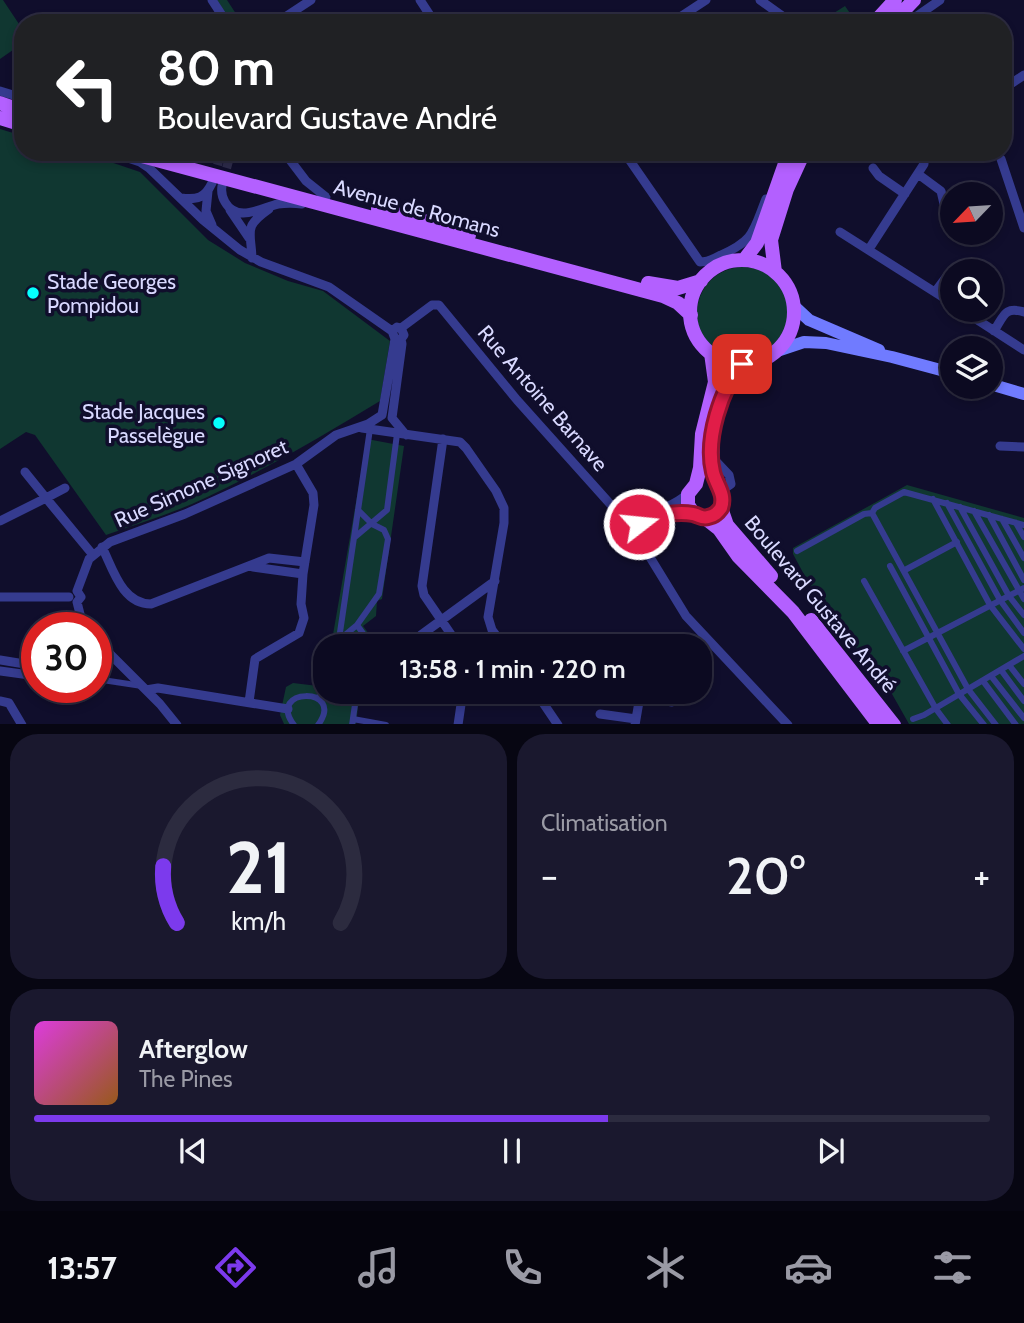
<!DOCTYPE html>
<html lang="fr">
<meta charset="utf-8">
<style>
body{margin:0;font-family:Cabin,sans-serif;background:#1a182e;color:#f1f3f6;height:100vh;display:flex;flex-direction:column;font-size:26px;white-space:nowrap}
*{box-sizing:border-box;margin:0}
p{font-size:23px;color:#9a9aa5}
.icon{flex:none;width:38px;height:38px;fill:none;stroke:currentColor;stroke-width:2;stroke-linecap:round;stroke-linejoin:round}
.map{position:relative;height:724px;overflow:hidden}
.details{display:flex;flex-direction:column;gap:10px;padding:10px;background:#070612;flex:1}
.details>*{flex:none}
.banner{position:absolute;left:14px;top:14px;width:998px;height:147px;border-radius:28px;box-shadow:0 4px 10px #0003,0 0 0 2px #2c2b3f;background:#202124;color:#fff;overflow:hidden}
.needle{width:46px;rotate:245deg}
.fabs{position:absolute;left:940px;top:182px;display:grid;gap:14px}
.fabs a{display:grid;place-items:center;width:63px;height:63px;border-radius:50%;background:#0c0a21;box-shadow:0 4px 10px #0003,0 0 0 2px #2c2b3f;font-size:35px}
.speed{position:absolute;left:21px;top:612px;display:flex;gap:14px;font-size:35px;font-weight:700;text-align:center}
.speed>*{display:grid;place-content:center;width:91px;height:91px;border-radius:50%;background:#0c0a21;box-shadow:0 4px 10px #0003,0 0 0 2px #2c2b3f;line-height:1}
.speed .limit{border:10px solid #d22;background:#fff;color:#111}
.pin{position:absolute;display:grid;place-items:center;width:60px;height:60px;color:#fff;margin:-30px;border-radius:14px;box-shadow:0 4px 10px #0006}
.me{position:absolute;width:77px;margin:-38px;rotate:74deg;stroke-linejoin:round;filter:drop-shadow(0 0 5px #0008)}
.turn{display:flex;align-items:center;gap:24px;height:147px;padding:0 28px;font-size:32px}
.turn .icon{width:91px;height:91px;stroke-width:2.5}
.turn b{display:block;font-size:49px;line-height:60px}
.big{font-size:52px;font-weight:600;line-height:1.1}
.details .card{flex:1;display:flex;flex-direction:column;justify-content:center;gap:10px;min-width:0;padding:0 24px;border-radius:28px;background:#1a182e}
.details .dial{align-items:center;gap:0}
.dial svg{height:182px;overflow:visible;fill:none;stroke:#2c2b3f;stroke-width:7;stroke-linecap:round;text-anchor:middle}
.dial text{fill:#f1f3f6;stroke:none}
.song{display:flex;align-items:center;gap:21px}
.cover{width:84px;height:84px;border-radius:10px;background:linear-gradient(135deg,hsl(300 70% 55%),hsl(30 70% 35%))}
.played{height:7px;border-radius:4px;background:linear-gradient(90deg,#7c3aed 60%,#2c2b3f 60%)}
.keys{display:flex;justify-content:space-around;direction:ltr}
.heat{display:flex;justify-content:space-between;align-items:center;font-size:38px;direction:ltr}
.details .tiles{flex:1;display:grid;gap:10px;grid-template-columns:1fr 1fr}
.card:last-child{grid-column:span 2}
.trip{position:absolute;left:313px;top:634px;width:399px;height:70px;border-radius:28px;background:#0c0a21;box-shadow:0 4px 10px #0003,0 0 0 2px #2c2b3f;font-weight:600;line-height:70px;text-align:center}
.menu{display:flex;height:112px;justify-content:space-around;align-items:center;background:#05040d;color:#9a9aa5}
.menu .icon{width:49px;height:49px}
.menu .current{color:#7c3aed}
.menu b{font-size:32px;color:#f1f3f6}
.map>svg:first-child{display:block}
.green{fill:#103731}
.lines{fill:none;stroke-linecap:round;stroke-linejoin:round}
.minor-tunnel{stroke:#2e2c4c;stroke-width:9;stroke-dasharray:9 4.5;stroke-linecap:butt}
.pedestrian{stroke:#353b8f;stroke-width:6}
.minor{stroke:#353b8f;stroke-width:9}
.secondary{stroke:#707bff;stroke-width:12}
.primary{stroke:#b360ff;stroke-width:14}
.route-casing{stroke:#92132f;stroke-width:18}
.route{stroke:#e11d48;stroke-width:12}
.poi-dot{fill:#05fffe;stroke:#100e2c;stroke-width:2.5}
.labels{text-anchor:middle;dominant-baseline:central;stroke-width:7;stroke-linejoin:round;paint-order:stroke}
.street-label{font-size:21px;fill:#d9d9ff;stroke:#100e2c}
.poi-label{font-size:21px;fill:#d9d9ff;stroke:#100e2c;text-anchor:start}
</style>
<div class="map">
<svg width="1024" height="725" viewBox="0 0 1024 725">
<rect width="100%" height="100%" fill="#100e2c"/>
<path class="green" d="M0,0h3l20,30v13l-23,16z
M217,0h10l15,23h-10z
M845,6l7,10 -11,7h-12l-3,-5z
M0,129l23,7v16h58l59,20 68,68 37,23 43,18 35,10 67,50 -10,60c-61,37 -122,73 -188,103 -28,12 -58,21 -86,31l-71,-100 -9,-3 -26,17z
M697 313a46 46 0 1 1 92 0a46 46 0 1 1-92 0Z
M367,439l37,7 -22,153 -5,2 -1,15 -13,10 15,20h-47z
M907,485l117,33v206h-115l-30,-53 -9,5 -32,-61 -10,4 -35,-65v-6z
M325,679l1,12h34l-4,33h-72l-4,-9 6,-28 7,-4 25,3z"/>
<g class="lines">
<path class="minor-tunnel" d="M214,178l7,-26
M223,181l8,-29"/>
<path class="pedestrian" d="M933,499l57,106 34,44
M947,503l53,97 24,33
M960,507l49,89 15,19
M974,511l50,88
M872,513l96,176 28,36
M989,515l35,65
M1002,519l22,39
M1016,523l8,14
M355,537l32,-27 10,-76
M797,551l67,-37 8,-1 3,-5 29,-16 120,33
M890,566l69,128 25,31
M905,570l52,-28
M864,581l72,128 12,16
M357,625l15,21
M339,640l18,-15 22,-31 9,-55 -4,-9 -12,-6 -14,-14
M338,646l32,-217
M406,646l15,-11
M903,651l121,-63
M1009,665l15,19
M1001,670l23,31
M991,676l33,42
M96,679l46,7
M983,681l33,44
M317,698l11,-7
M353,719l33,6
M913,719l11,-4 100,-59
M294,725c-29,-38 53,-39 24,0
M352,725l5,-34"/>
<path class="minor" d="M212,0l15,23
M420,0l15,23
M760,0l32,23
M276,23l35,-23
M671,23l35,-23
M907,23l33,-23
M1003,89l21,-14
M0,91l23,7
M110,152l30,10 9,6 54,52 37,30 21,12 68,25 63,44
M284,152l22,29 20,16
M624,152l76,110c8,0 14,-3 21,-7 34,-15 32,-24 45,-56
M1001,159l23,69
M873,168l6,8 26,18
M918,174l23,17 3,13
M222,186c-1,6 0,11 3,16 12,21 36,6 53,2 8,-1 16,-1 24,0
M208,191l-2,20 6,14
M181,198c16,2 24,0 31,-15
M230,210l19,28
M840,232l112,71
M869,249l55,-85v-10
M252,258c-1,-27 -9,-31 17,-49
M935,292l12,-16 5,-1
M962,310l62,40
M401,328l3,7 -3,4 1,5 -10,74 14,17
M994,331c10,-15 10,-25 30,-19
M382,415l13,-76 -3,-8 5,-4 4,1 31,-23h7l78,95 112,125h7l4,-4 33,-7h21
M362,428l98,14 6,6 30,43 8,17v15l-16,94 4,13 12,16
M443,439l-21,147 2,9 35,51
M1000,446l24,1
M712,457l17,18 2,9 -10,7
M25,472l21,26 19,-10
M616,506c26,12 48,6 72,-12
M0,521l46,-23 47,57
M634,526l3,10 49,80 102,109
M102,547c11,22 20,57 49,57l118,-46 36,4
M253,567l50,7
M77,591l12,-32 21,-17 75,-28 111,-50 40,-29 32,-11 14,-9
M77,591l4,6 -4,5 4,16 5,10
M0,597h69
M421,635l74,-54
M96,640l64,64 17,21
M0,660l37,6
M0,671l37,5
M146,690l12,-2 130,21
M535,691l23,34
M0,701l9,2 13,22
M249,702l6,-43 44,-26 5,-15 -3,-14 2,-30 11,-69 -1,-12 -17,-29
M600,714l36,5
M458,725l5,-34
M635,725l5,-29 32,6 17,-11"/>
<path class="secondary" d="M794,306l15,14 70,30
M777,351l27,-9 22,1 66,14 60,16
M990,384l34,10"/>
<path class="primary" d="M874,23l21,-23
M892,23l22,-23
M0,103l23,8
M0,118l23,7
M127,152l536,144 15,7 13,12
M378,209l54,14 37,12
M744,260l13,-17 32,-91
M690 312a52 52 0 1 1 104 0a52 52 0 1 1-104 0Z
M775,272l-4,-32 16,-51 17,-37
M648,283l30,5 23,-7
M711,353l4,29 -13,52 -2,34 -4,16 -8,10v11l6,9 11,4 14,11 19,27 55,56 86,113
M742,364l-13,15 -11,33 -5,21 -1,35 5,18 6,11 -2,11 6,17 44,51
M811,620l83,105"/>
</g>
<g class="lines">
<g class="route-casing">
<path id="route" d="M639,524c12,-9 39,-13 54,-10 6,1 9,5 15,3 7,-1 10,-5 13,-9 5,-14 -5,-23 -8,-36 -8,-33 8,-83 29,-108"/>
</g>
<use href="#route" class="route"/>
</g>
<g class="poi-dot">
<circle cx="33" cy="293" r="7"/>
<circle cx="219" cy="423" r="7"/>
</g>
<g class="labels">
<g class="street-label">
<text transform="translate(417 208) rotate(15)">Avenue de Romans</text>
<text transform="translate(543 398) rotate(49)">Rue Antoine Barnave</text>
<text transform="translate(201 483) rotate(-24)">Rue Simone Signoret</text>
<text transform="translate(821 604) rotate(50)">Boulevard Gustave André</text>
</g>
<g class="poi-label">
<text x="47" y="281">Stade Georges<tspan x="47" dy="24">Pompidou</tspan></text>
<text x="205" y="411" text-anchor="end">Stade Jacques<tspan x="205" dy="24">Passelègue</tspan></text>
</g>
</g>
</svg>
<div class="fabs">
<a><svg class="needle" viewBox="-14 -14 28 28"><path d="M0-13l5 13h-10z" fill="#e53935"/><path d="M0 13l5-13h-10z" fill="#9a9aa5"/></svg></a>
<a><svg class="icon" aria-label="search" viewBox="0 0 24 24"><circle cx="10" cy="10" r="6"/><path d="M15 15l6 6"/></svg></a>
<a><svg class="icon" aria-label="layers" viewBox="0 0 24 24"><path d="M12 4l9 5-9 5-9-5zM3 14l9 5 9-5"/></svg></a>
</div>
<div class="speed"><div class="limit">30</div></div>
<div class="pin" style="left:742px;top:364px;background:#d93025"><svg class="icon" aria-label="arrive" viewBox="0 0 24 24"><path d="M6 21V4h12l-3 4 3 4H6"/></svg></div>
<svg class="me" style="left:639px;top:524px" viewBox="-20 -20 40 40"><circle r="17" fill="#e11d48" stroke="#fff" stroke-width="3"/><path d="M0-11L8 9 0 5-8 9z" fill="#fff"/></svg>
<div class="trip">13:58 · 1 min · 220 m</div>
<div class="banner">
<div class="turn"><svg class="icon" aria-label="left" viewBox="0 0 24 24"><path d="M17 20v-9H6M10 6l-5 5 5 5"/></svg><div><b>80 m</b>Boulevard Gustave André</div></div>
</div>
</div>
<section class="details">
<div class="tiles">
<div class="card dial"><svg viewBox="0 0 100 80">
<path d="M14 69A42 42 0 1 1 86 69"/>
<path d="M14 69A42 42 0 0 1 8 44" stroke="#7c3aed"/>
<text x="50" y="56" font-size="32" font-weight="700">21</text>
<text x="50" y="72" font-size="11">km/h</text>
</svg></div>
<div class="card"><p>Climatisation</p>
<div class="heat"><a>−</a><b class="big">20°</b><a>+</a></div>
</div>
<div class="card">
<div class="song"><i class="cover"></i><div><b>Afterglow</b><p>The Pines</p></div></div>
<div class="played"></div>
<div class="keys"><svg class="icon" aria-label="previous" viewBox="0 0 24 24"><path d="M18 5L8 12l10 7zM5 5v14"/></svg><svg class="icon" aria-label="pause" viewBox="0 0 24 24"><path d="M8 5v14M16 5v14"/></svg><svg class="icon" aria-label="next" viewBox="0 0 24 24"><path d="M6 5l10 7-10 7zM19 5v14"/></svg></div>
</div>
</div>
</section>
<nav class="menu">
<b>13:57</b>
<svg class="icon current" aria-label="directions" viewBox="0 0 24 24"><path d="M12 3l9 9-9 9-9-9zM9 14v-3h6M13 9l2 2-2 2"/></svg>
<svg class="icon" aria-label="music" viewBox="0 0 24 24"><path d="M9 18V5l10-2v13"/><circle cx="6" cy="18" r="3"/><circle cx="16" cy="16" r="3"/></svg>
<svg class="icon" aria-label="phone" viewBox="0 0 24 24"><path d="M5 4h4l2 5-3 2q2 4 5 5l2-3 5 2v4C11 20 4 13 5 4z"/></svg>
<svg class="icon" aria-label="climate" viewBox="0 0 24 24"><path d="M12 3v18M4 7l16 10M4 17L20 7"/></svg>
<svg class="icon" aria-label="car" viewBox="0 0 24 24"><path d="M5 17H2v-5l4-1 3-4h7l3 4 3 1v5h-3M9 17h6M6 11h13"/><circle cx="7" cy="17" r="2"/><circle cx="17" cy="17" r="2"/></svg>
<svg class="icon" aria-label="filters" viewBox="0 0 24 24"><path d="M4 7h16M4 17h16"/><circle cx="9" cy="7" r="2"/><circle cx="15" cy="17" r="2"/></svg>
</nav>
